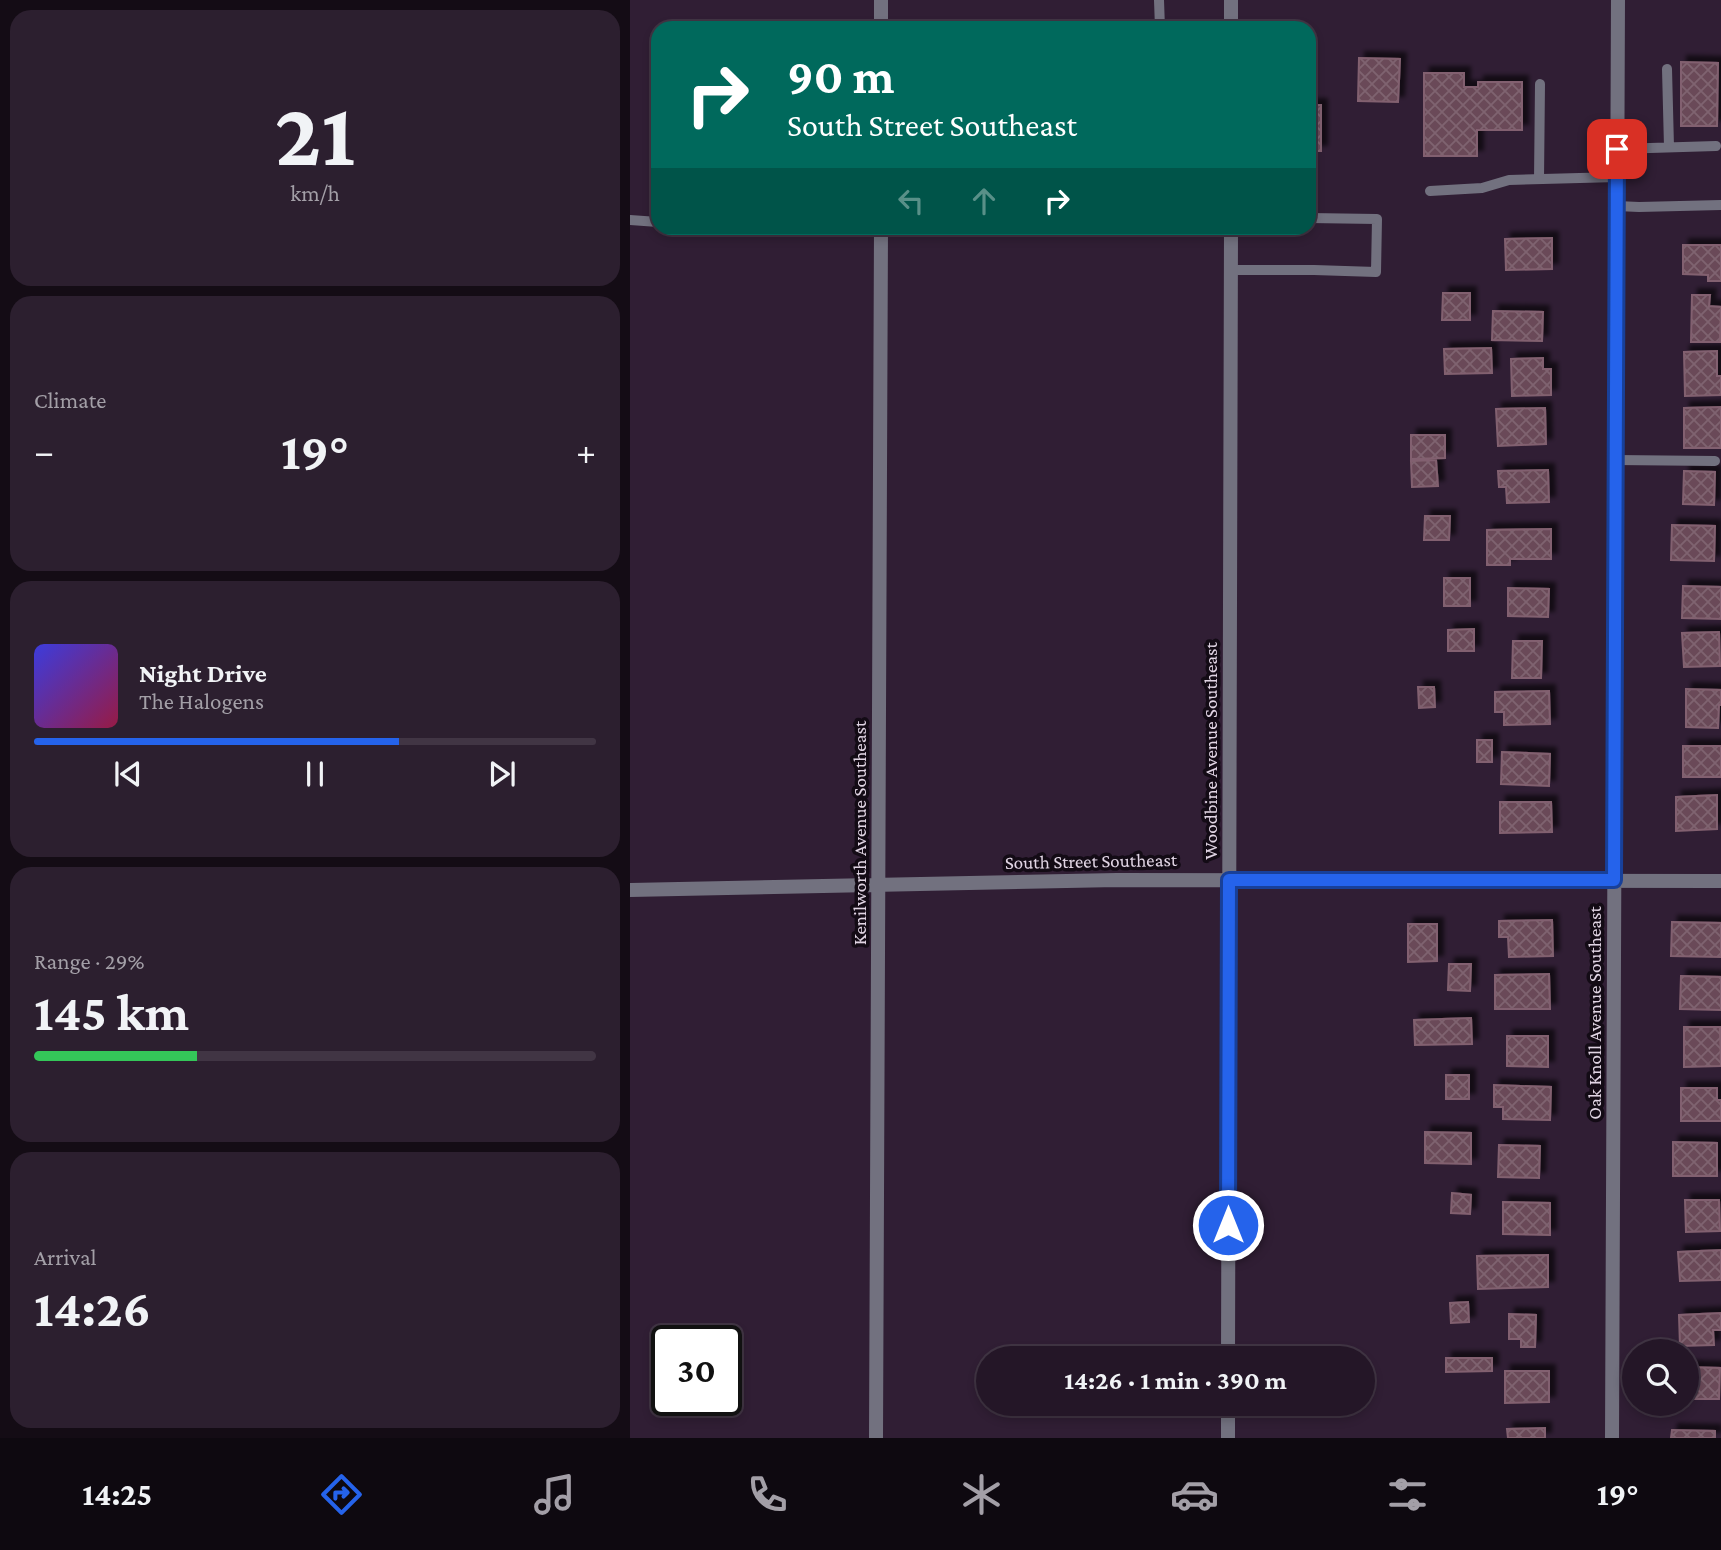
<!DOCTYPE html>
<meta charset="utf-8">
<style>
body{margin:0;font-family:"Crimson Pro",serif;background:#2c1f2f;color:#f1f3f6;height:100vh;display:flex;flex-direction:column;font-size:26px;white-space:nowrap}
*{box-sizing:border-box;margin:0}
p{font-size:23px;color:#a39fa7}
.icon{flex:none;width:38px;height:38px;fill:none;stroke:currentColor;stroke-width:2;stroke-linecap:round;stroke-linejoin:round}
.map{position:relative;flex:1;overflow:hidden}
.sheet{display:flex;flex-direction:column;gap:10px;padding:10px;background:#140c15;width:630px}
.sheet>*{flex:none}
.banner{position:absolute;left:21px;top:21px;width:665px;height:214px;border-radius:21px;box-shadow:0 4px 10px #0003,0 0 0 2px #413544;background:#00695c;color:#fff;overflow:hidden}
.fabs{position:absolute;left:992px;top:1339px;display:grid;gap:14px}
.fabs a{display:grid;place-items:center;width:77px;height:77px;border-radius:50%;background:#241627;box-shadow:0 4px 10px #0003,0 0 0 2px #413544;font-size:35px}
.speed{position:absolute;left:21px;top:1325px;display:flex;gap:14px;font-size:35px;font-weight:700;text-align:center}
.speed>*{display:grid;place-content:center;width:91px;height:91px;border-radius:50%;background:#241627;box-shadow:0 4px 10px #0003,0 0 0 2px #413544;line-height:1}
.speed .limit{border:4px solid #111;border-radius:10px;background:#fff;color:#111}
.pin{position:absolute;display:grid;place-items:center;width:60px;height:60px;color:#fff;margin:-30px;border-radius:14px;box-shadow:0 4px 10px #0006}
.me{position:absolute;width:77px;margin:-38px;rotate:0deg;stroke-linejoin:round;filter:drop-shadow(0 0 5px #0008)}
.turn{display:flex;align-items:center;gap:24px;height:147px;padding:0 21px;font-size:32px}
.turn .icon{width:91px;height:91px;stroke-width:2.5}
.turn b{display:block;font-size:49px;line-height:60px}
.lanes{display:flex;align-items:center;height:66px;padding:0 21px;background:#0003;justify-content:center;gap:35px;direction:ltr}
.lanes .off{opacity:.35}
.big{font-size:52px;font-weight:700;line-height:1.1}
.sheet .widget{flex:1;display:flex;flex-direction:column;justify-content:center;gap:10px;min-width:0;padding:0 24px;border-radius:21px;background:#2c1f2f}
.sheet .dial{align-items:center;gap:0}
.dial b{font-size:91px;line-height:1}
.song{display:flex;align-items:center;gap:21px}
.cover{width:84px;height:84px;border-radius:10px;background:linear-gradient(135deg,hsl(240 70% 55%),hsl(340 70% 35%))}
.played{height:7px;border-radius:4px;background:linear-gradient(90deg,#2563eb 65%,#413544 65%)}
.keys{display:flex;justify-content:space-around;direction:ltr}
.heat{display:flex;justify-content:space-between;align-items:center;font-size:38px;direction:ltr}
.charge{height:10px;border-radius:5px;background:linear-gradient(90deg,#34c759 29%,#413544 0)}
.trip{position:absolute;left:346px;top:1346px;width:399px;height:70px;border-radius:35px;background:#241627;box-shadow:0 4px 10px #0003,0 0 0 2px #413544;font-weight:700;line-height:70px;text-align:center}
.tabs{display:flex;height:112px;justify-content:space-around;align-items:center;background:#0e0910;color:#a39fa7}
.tabs .icon{width:49px;height:49px}
.tabs .current{color:#2563eb}
.tabs b{font-size:32px;color:#f1f3f6}
main{display:flex;flex:1;min-height:0}
.map>svg:first-child{display:block}
.building{fill:url(#building-cross-hatch);stroke:#82616f;stroke-width:2;filter:url(#shadow)}
.lines{fill:none;stroke-linecap:round;stroke-linejoin:round}
.service{stroke:#72717f;stroke-width:10}
.minor{stroke:#72717f;stroke-width:14}
.route-casing{stroke:#184099;stroke-width:18}
.route{stroke:#2563eb;stroke-width:12}
.labels{text-anchor:middle;dominant-baseline:central;stroke-width:7;stroke-linejoin:round;paint-order:stroke}
.street-label{font-size:19px;fill:#e1d5e4;stroke:#130b15}
</style>
<main>
<section class="sheet">
<div class="widget dial"><b>21</b><p>km/h</p></div>
<div class="widget"><p>Climate</p>
<div class="heat"><a>−</a><b class="big">19°</b><a>+</a></div>
</div>
<div class="widget">
<div class="song"><i class="cover"></i><div><b>Night Drive</b><p>The Halogens</p></div></div>
<div class="played"></div>
<div class="keys"><svg class="icon" aria-label="previous" viewBox="0 0 24 24"><path d="M18 5L8 12l10 7zM5 5v14"/></svg><svg class="icon" aria-label="pause" viewBox="0 0 24 24"><path d="M8 5v14M16 5v14"/></svg><svg class="icon" aria-label="next" viewBox="0 0 24 24"><path d="M6 5l10 7-10 7zM19 5v14"/></svg></div>
</div>
<div class="widget"><p>Range · 29%</p><b class="big">145 km</b><div class="charge"></div></div>
<div class="widget"><p>Arrival</p><b class="big">14:26</b></div>
</section>
<div class="map">
<svg width="1091" height="1438" viewBox="0 0 1091 1438">
<defs>
<pattern id="building-cross-hatch" width="8" height="8" patternUnits="userSpaceOnUse" patternTransform="scale(1.75)"><rect width="8" height="8" fill="#6a4a58"/><path d="M0 0l8 8M0 8l8-8" fill="none" stroke="#7f6370"/></pattern>
<filter id="shadow"><feDropShadow dx="6" dy="-6" stdDeviation="2" flood-color="#0009"/></filter>
</defs>
<rect width="100%" height="100%" fill="#301e34"/>
<path class="building" d="M729,58l41,1 -2,43 -40,-1z
M1051,62l37,1 -1,63h-36z
M794,73h40v14h14v-5h44v48h-45v26h-53z
M679,105h12v46h-12z
M922,238v31l-46,1 -1,-31z
M1053,245h38v36h-13v-6l-25,-1z
M813,293h27v27h-28z
M1062,295h18l-1,11 12,1 -1,35h-29z
M863,311l50,1 -1,29 -50,-1z
M861,348l1,25 -47,1 -1,-25z
M1087,351v25h4v19l-36,1 -1,-44z
M913,358v11h8v26l-39,1 -1,-37z
M1091,407v41h-37v-40z
M915,408l1,36 -48,2 -2,-37z
M781,435h34v23l-34,1z
M806,460l2,26 -26,1 -1,-26z
M918,470l1,32 -42,1 -1,-16h-7l-1,-16z
M1054,471l31,1 -1,33 -31,-1z
M795,516h25l-1,24h-25z
M1042,525l43,1 -1,35 -43,-1z
M921,529v30h-41v6h-23v-35z
M814,578h26v28h-26z
M1053,586l38,1v32l-39,-1z
M878,588l41,1 -1,28 -40,-1z
M844,629v22h-26v-21z
M1089,632l1,34 -36,1 -2,-34z
M883,641h29l-1,37h-29z
M788,687h16l1,20 -16,1z
M1056,689l35,1v15h-2l-1,23 -32,-1z
M919,691l1,33 -46,1v-13h-9v-20z
M847,740h15v22h-15z
M1053,746h38v31h-38z
M872,752l48,2 -1,32 -48,-2z
M1087,795v34l-41,2v-34z
M870,802h51l1,30 -52,1z
M922,920l1,36 -44,1 -1,-20h-9v-16z
M1042,922l49,1v34l-50,-1z
M778,924h29v37l-29,1z
M819,964h22l-1,27 -22,-1z
M919,974l1,35h-55v-34z
M1051,976l40,1v33l-41,-1z
M841,1018l1,26 -57,1 -1,-25z
M1054,1027h36l1,39 -37,1z
M877,1036h41v31l-41,-1z
M816,1075h23v24h-23z
M864,1085l57,2 -1,33 -47,-1v-12h-9z
M1051,1088h36v12h4v21h-40z
M795,1132l46,1v31l-46,-1z
M1043,1142l44,1v33h-44z
M869,1145l41,1 -1,32 -41,-1z
M822,1193l19,2 -1,19 -19,-1z
M1055,1200h34l1,31 -34,1z
M873,1202l47,1v32l-47,-1z
M1091,1250v30l-41,1 -2,-29z
M918,1255v32l-70,2 -1,-33z
M838,1302l1,20 -18,1 -1,-20z
M1091,1313v17h-8l1,15 -34,1 -1,-31z
M879,1314l27,1 -1,32h-14v-8h-12z
M816,1358h46v13l-46,1z
M1057,1367l33,1 -1,31h-32z
M875,1371h44v31l-44,1z
M915,1428v10h-37l-1,-9z
M1042,1430l43,1v7h-44z"/>
<g class="lines">
<path class="service" d="M529,0l1,28
M1037,69l2,78
M987,149l99,-3
M909,179l1,-95
M800,191l52,-3 27,-8 108,-3
M987,206l22,1 82,-2
M0,220l28,2
M600,270h84l62,2 1,-53 -68,-1
M986,460l99,1"/>
<path class="minor" d="M251,0v28
M601,28v-28
M0,890l487,-10 604,1
M598,1358l3,-1130
M246,1438l5,-1210
M598,1438v-34
M982,1438l6,-1438"/>
</g>
<g class="lines">
<g class="route-casing">
<path id="route" d="M598,1225l1,-345h385l3,-731"/>
</g>
<use href="#route" class="route"/>
</g>
<g class="labels">
<g class="street-label">
<text transform="translate(580 751) rotate(-90)">Woodbine Avenue Southeast</text>
<text transform="translate(229 833) rotate(-90)">Kenilworth Avenue Southeast</text>
<text transform="translate(461 861) rotate(-1)">South Street Southeast</text>
<text transform="translate(964 1013) rotate(-90)">Oak Knoll Avenue Southeast</text>
</g>
</g>
</svg>
<div class="fabs">
<a><svg class="icon" aria-label="search" viewBox="0 0 24 24"><circle cx="10" cy="10" r="6"/><path d="M15 15l6 6"/></svg></a>
</div>
<div class="speed"><div class="limit">30</div></div>
<div class="pin" style="left:987px;top:149px;background:#d93025"><svg class="icon" aria-label="arrive" viewBox="0 0 24 24"><path d="M6 21V4h12l-3 4 3 4H6"/></svg></div>
<svg class="me" style="left:598px;top:1225px" viewBox="-20 -20 40 40"><circle r="17" fill="#2563eb" stroke="#fff" stroke-width="3"/><path d="M0-11L8 9 0 5-8 9z" fill="#fff"/></svg>
<div class="trip">14:26 · 1 min · 390 m</div>
<div class="banner">
<div class="turn"><svg class="icon" aria-label="right" viewBox="0 0 24 24"><path d="M7 20v-9h11M14 6l5 5-5 5"/></svg><div><b>90 m</b>South Street Southeast</div></div>
<div class="lanes"><svg class="icon off" aria-label="left" viewBox="0 0 24 24"><path d="M17 20v-9H6M10 6l-5 5 5 5"/></svg><svg class="icon off" aria-label="ahead" viewBox="0 0 24 24"><path d="M12 20V5M6 11l6-6 6 6"/></svg><svg class="icon" aria-label="right" viewBox="0 0 24 24"><path d="M7 20v-9h11M14 6l5 5-5 5"/></svg></div>
</div>
</div>
</main>
<nav class="tabs">
<b>14:25</b>
<svg class="icon current" aria-label="directions" viewBox="0 0 24 24"><path d="M12 3l9 9-9 9-9-9zM9 14v-3h6M13 9l2 2-2 2"/></svg>
<svg class="icon" aria-label="music" viewBox="0 0 24 24"><path d="M9 18V5l10-2v13"/><circle cx="6" cy="18" r="3"/><circle cx="16" cy="16" r="3"/></svg>
<svg class="icon" aria-label="phone" viewBox="0 0 24 24"><path d="M5 4h4l2 5-3 2q2 4 5 5l2-3 5 2v4C11 20 4 13 5 4z"/></svg>
<svg class="icon" aria-label="climate" viewBox="0 0 24 24"><path d="M12 3v18M4 7l16 10M4 17L20 7"/></svg>
<svg class="icon" aria-label="car" viewBox="0 0 24 24"><path d="M5 17H2v-5l4-1 3-4h7l3 4 3 1v5h-3M9 17h6M6 11h13"/><circle cx="7" cy="17" r="2"/><circle cx="17" cy="17" r="2"/></svg>
<svg class="icon" aria-label="filters" viewBox="0 0 24 24"><path d="M4 7h16M4 17h16"/><circle cx="9" cy="7" r="2"/><circle cx="15" cy="17" r="2"/></svg>
<b>19°</b>
</nav>
